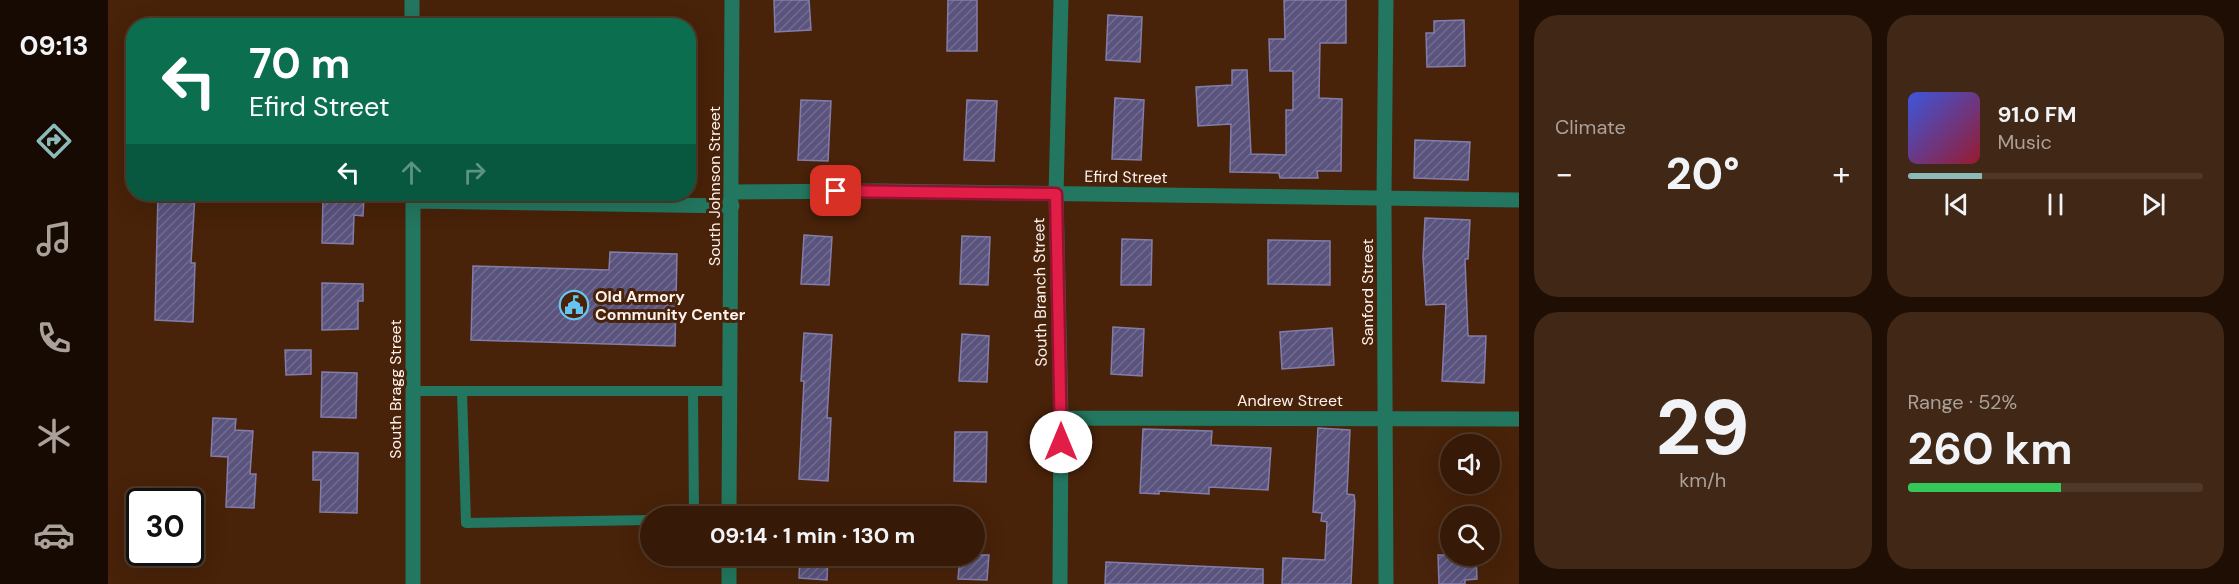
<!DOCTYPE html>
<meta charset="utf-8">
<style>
body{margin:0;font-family:"DM Sans",sans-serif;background:#412715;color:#f1f3f6;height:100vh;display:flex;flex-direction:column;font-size:22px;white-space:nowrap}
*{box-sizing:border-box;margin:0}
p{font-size:20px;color:#aaa19b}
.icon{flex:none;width:33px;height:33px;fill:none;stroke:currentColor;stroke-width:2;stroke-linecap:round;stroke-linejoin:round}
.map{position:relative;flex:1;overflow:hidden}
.panel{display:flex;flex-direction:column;gap:15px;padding:15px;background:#1e0e04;width:720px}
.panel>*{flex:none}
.banner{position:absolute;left:18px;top:18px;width:570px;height:183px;border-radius:24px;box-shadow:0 6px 24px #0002,0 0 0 2px #503828;background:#0b6e4f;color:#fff;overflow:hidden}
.buttons{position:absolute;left:1332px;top:434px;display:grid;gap:12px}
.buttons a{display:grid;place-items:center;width:60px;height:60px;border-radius:50%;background:#361a07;box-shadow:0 6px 24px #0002,0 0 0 2px #503828;font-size:30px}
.speed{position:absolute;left:18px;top:488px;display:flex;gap:12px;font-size:30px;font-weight:700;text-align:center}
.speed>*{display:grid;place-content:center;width:78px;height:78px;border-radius:50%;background:#361a07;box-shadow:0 6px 24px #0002,0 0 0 2px #503828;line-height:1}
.speed .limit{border:3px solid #111;border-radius:9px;background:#fff;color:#111}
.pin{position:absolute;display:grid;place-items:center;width:51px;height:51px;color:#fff;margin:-26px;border-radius:12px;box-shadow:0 3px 9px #0006}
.me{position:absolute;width:66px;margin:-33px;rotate:0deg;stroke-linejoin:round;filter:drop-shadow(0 0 4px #0008)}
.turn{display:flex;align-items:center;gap:21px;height:126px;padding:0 24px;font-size:27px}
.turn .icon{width:78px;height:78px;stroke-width:2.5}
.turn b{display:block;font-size:42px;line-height:51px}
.lanes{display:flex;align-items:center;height:57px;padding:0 24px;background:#0003;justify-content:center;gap:30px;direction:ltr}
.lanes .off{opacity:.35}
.big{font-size:45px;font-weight:700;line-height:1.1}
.panel .card{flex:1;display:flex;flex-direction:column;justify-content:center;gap:9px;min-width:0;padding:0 21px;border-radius:24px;background:#412715}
.panel .dial{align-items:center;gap:0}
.dial b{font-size:78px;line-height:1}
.song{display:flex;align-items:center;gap:18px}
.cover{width:72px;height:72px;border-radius:9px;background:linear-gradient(135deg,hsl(230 70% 55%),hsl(350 70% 35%))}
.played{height:6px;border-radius:3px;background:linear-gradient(90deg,#8bbbb9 25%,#503828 25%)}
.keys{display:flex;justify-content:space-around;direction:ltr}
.heat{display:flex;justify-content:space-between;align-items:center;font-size:33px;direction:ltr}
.charge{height:9px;border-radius:4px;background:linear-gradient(90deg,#34c759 52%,#503828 0)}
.panel .tiles{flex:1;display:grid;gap:15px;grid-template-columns:repeat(2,1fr)}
.trip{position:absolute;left:532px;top:506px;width:345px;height:60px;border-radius:30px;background:#361a07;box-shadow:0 6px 24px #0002,0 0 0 2px #503828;font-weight:700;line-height:60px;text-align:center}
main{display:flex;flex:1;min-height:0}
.tab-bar{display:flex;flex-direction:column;width:108px;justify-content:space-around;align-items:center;background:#160a03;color:#aaa19b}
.tab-bar .icon{width:42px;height:42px}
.tab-bar .on{color:#8bbbb9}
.tab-bar b{font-size:27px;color:#f1f3f6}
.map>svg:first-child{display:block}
.building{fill:url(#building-hatch);stroke:#837daa;stroke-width:1.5}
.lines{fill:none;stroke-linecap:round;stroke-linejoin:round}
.lane{stroke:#23765f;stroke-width:10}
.street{stroke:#23765f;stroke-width:15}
.route-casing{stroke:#92132f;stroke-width:15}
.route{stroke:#e11d48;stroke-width:10}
.labels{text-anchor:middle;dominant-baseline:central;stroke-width:6;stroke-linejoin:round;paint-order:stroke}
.street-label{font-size:16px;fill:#fdf2ed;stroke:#482209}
.poi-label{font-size:16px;font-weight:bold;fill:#fdf2ed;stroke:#482209;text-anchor:start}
</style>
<main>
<nav class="tab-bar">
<b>09:13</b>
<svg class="icon on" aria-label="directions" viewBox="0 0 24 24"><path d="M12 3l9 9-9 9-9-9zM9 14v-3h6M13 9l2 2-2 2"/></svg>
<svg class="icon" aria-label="music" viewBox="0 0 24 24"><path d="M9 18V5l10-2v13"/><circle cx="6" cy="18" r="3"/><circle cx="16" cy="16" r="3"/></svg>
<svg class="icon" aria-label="phone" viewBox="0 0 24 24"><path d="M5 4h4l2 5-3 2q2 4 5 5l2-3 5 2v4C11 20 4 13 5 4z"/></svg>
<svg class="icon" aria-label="climate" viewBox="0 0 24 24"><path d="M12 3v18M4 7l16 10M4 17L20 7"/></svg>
<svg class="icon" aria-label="car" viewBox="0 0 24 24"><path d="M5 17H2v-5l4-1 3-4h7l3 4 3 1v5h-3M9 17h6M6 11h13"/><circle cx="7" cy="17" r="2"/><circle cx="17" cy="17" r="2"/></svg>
</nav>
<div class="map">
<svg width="1411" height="584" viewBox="0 0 1411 584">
<defs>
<pattern id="building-hatch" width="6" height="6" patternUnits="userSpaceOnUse" patternTransform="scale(1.5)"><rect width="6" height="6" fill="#59537d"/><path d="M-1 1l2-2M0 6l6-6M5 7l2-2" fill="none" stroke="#726c90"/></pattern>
</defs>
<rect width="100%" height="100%" fill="#482209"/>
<path class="building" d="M666,0h35l2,30 -36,2z
M840,0h29v51h-30z
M1176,0h62v43h-26l-1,55 23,1 -1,72h-24l1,7h-38l-1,-5 -49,-1 1,-48 -33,2 -2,-39 36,-2v-15h15l4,84 35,1v-45h7v-39h-23l-1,-32h16z
M1000,15l34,2 -2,45 -34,-2z
M1356,20l1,46 -38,1 -1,-34h8v-12z
M1007,98l29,2 -3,60 -29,-1z
M693,100l30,1 -3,60 -30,-1z
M859,100l30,1 -3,60 -30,-1z
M1307,140l55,2 -2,38 -54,-2z
M50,194h37l-4,69h4l-2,59 -38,-2z
M215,196l41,1 -1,19 -9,-1 -1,29 -31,-1z
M1317,218l45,2 -2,39h-3l3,77h18l-2,47 -42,-2 4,-77 -20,1 -3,-48z
M696,235l28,2 -3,48 -28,-1z
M854,236l28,1 -2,48 -28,-1z
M1014,239l30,1 -1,45h-30z
M1160,240l62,1v44l-62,-1z
M502,252l67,2 -2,92 -204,-6 2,-74 136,4z
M214,283l41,1v17h-5v28l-36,1z
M1005,327l31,2 -2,47 -31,-2z
M1224,328l2,37 -52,4 -2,-37z
M696,333l28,2 -5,83h4l-3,63 -29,-2 5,-98h-3z
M854,334l27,2 -2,46 -28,-1z
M177,350h26v24l-25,1z
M214,372l35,1 -1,45 -35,-1z
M105,418l23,1 -1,11 18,1 -3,43h6l-2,34 -28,-1 2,-50 -17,-1z
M1210,428l32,2 -3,64 7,1 1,7 -4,82h-69l1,-26 42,2 2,-38 -6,-1 1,-8 -9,-1z
M1035,429l69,2 -1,14 60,3 -3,42 -59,-3v7l-50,-3v3l-19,-1z
M847,432h32l-1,50 -32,-1z
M205,452l45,1 -1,60 -37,-1 1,-32h-8z
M692,555h28l-1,25 -28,-2z
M852,555h29l-2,25 -29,-1z
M1330,555h38l1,24 -12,1v4h-26z
M998,562l157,7v15h-158z"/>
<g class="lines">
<path class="lane" d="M305,391h317
M354,391l4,132 185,-3
M585,391l1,125"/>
<path class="street" d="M304,0v26
M624,192l148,-1 639,9
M305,194v390
M305,201l319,5
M953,418l458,1
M621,516l3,-516
M621,584v-29
M952,584l1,-166 -5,-224 5,-194
M1278,584l-2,-386 2,-198"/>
</g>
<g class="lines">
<g class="route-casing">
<path id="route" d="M728,191l220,3 5,248"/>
</g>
<use href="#route" class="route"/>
</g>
<defs>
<g id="civic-ring" transform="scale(1.5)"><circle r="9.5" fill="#482209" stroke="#67c4f0" stroke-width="1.5"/><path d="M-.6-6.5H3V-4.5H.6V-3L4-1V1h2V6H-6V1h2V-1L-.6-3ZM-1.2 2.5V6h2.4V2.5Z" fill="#67c4f0"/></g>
</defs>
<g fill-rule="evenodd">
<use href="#civic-ring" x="466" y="305"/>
</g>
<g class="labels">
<g class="street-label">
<text transform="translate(1018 177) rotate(1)">Efird Street</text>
<text transform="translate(606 186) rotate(-90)">South Johnson Street</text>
<text transform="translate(932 292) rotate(-91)">South Branch Street</text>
<text transform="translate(1259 292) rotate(-90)">Sanford Street</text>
<text transform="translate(287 389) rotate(-90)">South Bragg Street</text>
<text x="1182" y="400">Andrew Street</text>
</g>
<g class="poi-label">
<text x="487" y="296">Old Armory<tspan x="487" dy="18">Community Center</tspan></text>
</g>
</g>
</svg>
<div class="buttons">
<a><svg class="icon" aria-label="sound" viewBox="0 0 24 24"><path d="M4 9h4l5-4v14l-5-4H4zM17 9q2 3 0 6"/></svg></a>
<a><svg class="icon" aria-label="search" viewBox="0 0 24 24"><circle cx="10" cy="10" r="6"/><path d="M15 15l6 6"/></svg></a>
</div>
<div class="speed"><div class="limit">30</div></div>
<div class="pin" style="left:728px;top:191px;background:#d93025"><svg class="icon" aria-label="arrive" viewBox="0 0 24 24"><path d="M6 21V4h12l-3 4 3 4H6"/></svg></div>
<svg class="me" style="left:953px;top:442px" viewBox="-20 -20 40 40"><circle r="19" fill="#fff"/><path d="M0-13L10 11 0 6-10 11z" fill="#e11d48"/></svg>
<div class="trip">09:14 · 1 min · 130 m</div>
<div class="banner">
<div class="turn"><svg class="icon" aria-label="left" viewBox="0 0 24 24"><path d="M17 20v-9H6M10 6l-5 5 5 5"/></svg><div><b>70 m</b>Efird Street</div></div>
<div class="lanes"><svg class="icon" aria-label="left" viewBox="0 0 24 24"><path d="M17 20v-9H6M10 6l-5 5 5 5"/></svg><svg class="icon off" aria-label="ahead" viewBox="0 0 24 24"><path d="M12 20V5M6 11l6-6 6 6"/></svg><svg class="icon off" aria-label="right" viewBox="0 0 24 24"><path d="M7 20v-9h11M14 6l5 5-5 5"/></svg></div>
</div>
</div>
<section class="panel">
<div class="tiles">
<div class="card"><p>Climate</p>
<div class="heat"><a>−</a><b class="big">20°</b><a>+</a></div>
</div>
<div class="card">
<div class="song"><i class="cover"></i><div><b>91.0 FM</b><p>Music</p></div></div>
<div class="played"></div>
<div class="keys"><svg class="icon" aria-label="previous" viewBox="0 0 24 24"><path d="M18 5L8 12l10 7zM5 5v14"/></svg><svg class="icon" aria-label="pause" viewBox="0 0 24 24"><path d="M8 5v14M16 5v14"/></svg><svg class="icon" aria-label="next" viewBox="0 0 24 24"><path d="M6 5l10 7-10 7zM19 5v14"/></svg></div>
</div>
<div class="card dial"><b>29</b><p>km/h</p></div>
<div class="card"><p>Range · 52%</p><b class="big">260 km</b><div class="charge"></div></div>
</div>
</section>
</main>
